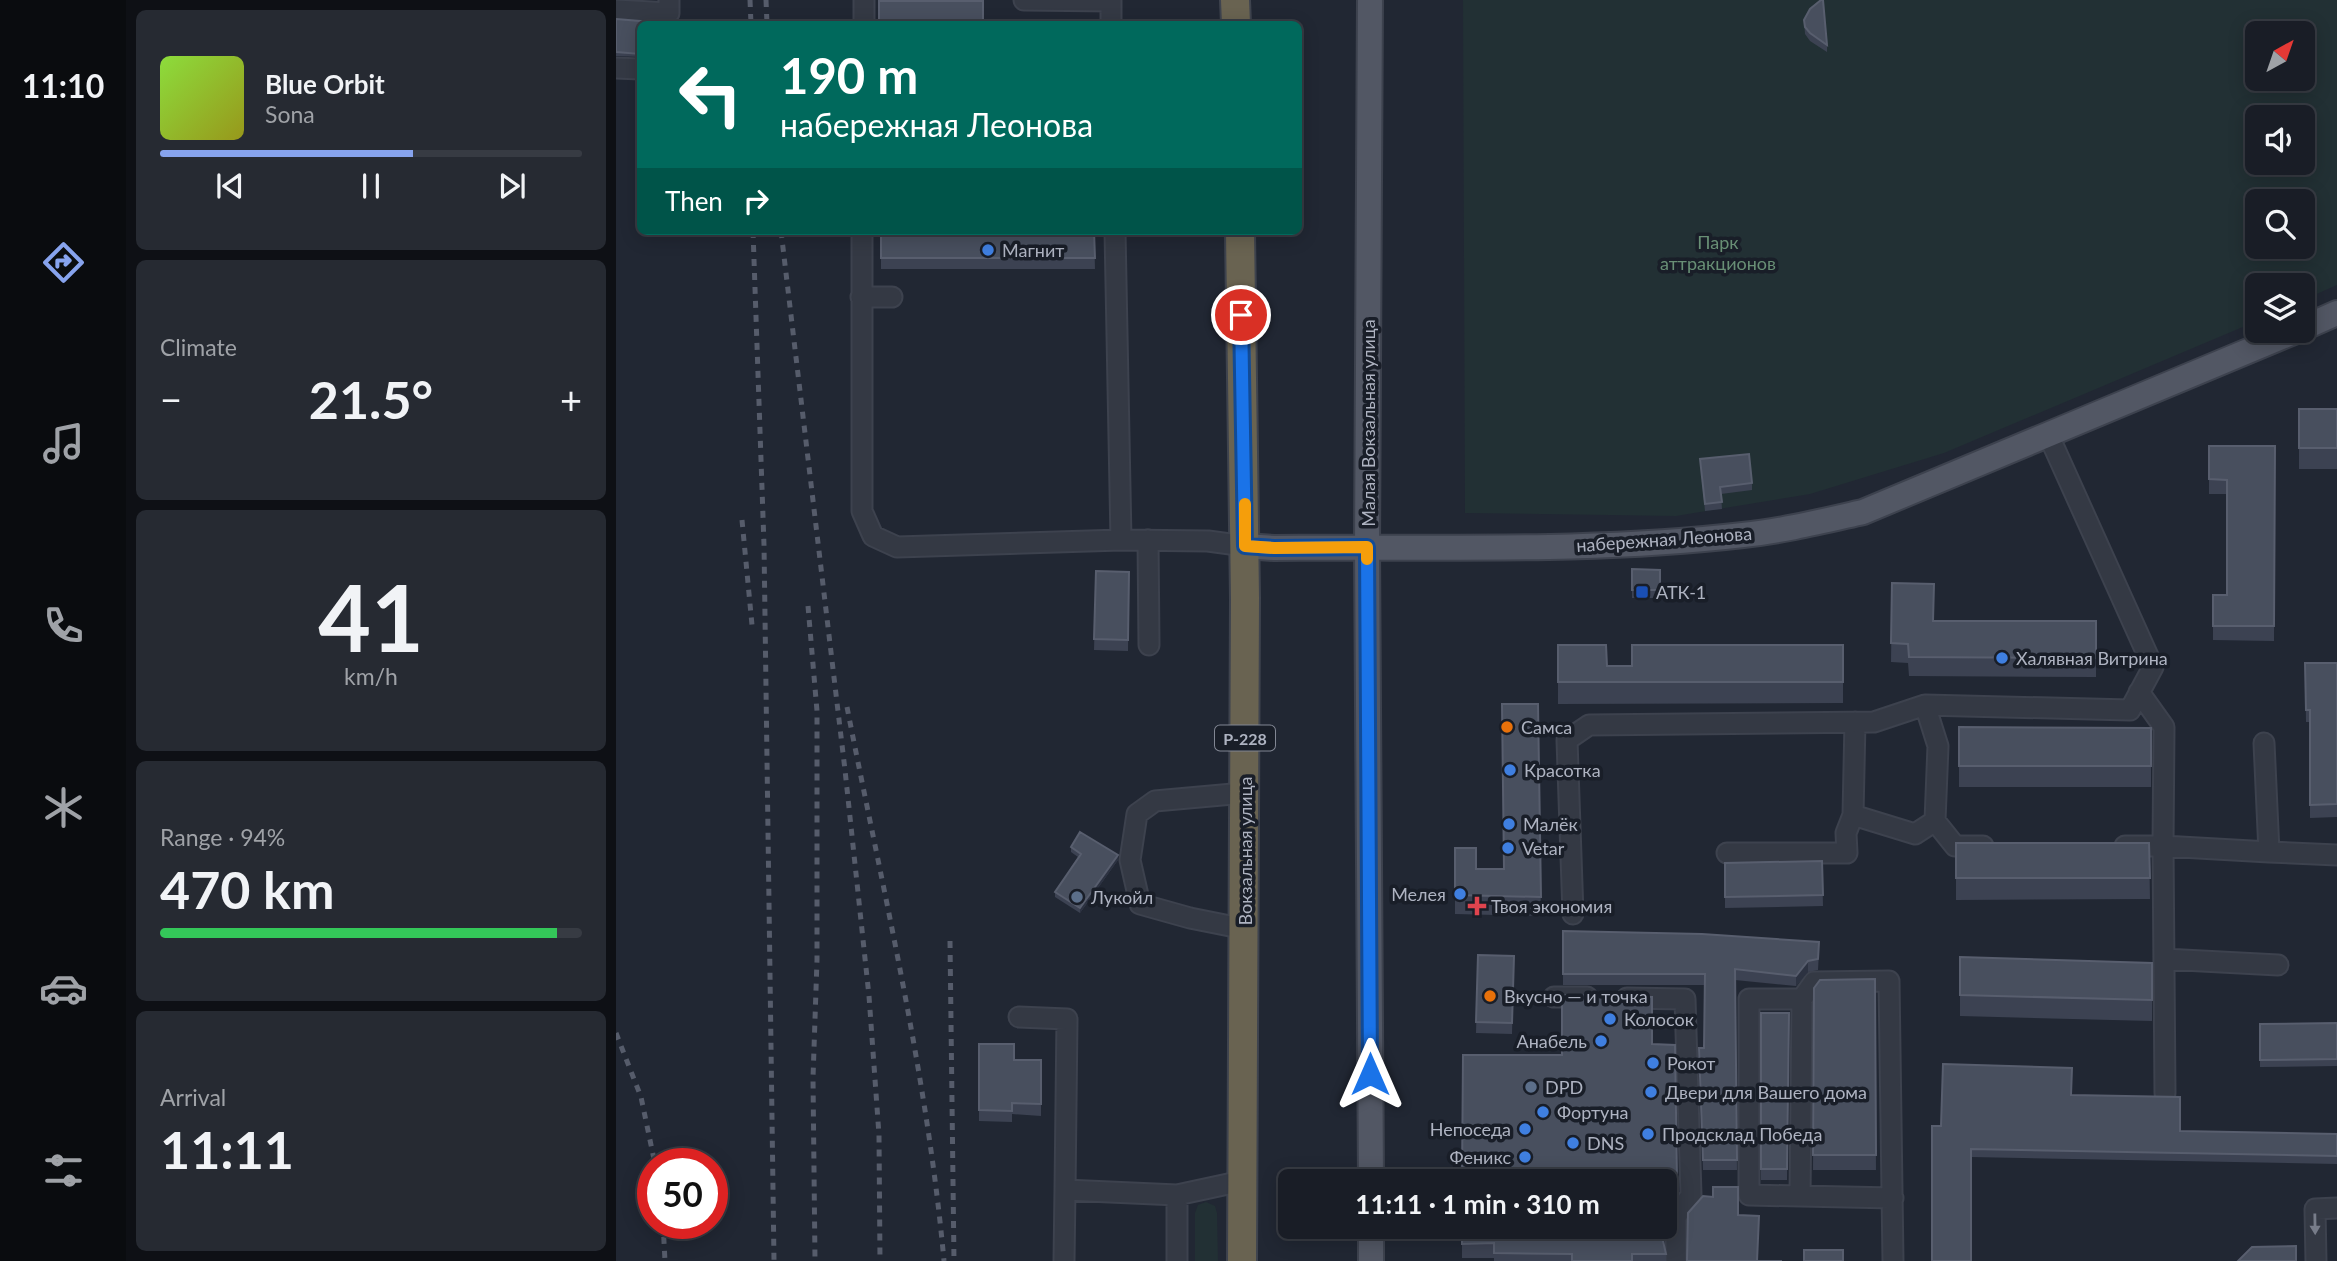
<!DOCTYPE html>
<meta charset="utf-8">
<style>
body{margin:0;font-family:Lato,sans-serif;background:#262a32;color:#f1f3f6;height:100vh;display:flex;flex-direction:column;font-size:26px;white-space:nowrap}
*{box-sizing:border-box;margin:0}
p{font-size:23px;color:#9fa2a7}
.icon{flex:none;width:38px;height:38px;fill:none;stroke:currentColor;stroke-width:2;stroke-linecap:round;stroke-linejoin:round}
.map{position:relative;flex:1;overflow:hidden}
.side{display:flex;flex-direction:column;gap:10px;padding:10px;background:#0e1015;width:490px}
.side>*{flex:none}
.hud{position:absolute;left:21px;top:21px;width:665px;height:214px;border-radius:10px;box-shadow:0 4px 18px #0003,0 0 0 2px #373b43;background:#00695c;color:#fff;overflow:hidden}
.needle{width:46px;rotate:40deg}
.buttons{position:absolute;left:1629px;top:21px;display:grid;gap:14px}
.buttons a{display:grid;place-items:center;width:70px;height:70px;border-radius:10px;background:#191d26;box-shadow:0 4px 18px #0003,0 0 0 2px #373b43;font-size:35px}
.speed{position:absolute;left:21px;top:1148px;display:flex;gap:14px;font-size:35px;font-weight:700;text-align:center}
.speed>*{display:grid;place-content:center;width:91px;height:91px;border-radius:50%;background:#191d26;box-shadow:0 4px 18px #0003,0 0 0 2px #373b43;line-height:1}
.speed .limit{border:10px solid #d22;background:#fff;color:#111}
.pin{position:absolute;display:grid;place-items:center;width:60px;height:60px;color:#fff;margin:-30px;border:4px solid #fff;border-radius:50%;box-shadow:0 2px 7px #0007}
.me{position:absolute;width:77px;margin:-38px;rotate:0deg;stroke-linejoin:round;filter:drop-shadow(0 0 5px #0008)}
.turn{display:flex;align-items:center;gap:24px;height:147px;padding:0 28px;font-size:32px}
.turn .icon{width:91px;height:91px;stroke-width:2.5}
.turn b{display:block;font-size:49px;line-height:60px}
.then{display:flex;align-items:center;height:66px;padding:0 28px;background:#0003;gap:14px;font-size:26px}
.big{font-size:52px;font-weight:700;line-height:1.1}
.side .widget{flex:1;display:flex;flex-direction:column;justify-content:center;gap:10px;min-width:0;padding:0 24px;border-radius:10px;background:#262a32}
.side .dial{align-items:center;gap:0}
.dial b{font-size:91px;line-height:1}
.song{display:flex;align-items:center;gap:21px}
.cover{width:84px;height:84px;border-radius:10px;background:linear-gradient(135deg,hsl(90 70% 55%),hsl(60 70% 35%))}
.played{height:7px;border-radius:4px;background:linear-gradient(90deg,#87a3ed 60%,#373b43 60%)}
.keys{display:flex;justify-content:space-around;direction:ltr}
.heat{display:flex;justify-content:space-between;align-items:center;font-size:38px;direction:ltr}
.charge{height:10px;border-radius:5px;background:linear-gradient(90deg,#34c759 94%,#373b43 0)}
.trip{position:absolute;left:662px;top:1169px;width:399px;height:70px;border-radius:10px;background:#191d26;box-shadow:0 4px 18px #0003,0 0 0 2px #373b43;font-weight:700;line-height:70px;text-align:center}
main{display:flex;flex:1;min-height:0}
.menu{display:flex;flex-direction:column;width:126px;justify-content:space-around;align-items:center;background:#0a0c0f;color:#9fa2a7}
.menu .icon{width:49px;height:49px}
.menu .active{color:#87a3ed}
.menu b{font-size:32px;color:#f1f3f6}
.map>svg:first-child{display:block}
.green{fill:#223034;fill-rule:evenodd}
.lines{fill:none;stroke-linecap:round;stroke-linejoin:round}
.minor-casing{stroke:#3d424e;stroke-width:23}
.major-casing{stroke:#3d424e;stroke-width:28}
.highway-casing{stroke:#3e434e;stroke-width:32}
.minor{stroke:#343944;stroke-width:19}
.major{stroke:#525764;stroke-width:24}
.highway{stroke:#696351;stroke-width:28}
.rail{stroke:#565c6b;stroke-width:5;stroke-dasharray:7 7;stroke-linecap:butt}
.wall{fill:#3c4252}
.shaded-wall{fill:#2c3241}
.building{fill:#484f5e;stroke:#585e6e;stroke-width:2}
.oneway{fill:#777c89}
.route-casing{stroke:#114b97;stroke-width:18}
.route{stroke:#1a73e8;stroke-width:12}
.slow{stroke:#f59e0b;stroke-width:12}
.shop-dot{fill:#3f7fe0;stroke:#191e28;stroke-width:2.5}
.transit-dot{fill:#1a4fb4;stroke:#191e28;stroke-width:2.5}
.food-dot{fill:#e8710a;stroke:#191e28;stroke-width:2.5}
.service-dot{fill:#5c6f8a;stroke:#191e28;stroke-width:2.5}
.health-dot{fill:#e0444e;stroke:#191e28;stroke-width:2.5}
.labels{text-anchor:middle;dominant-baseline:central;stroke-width:7;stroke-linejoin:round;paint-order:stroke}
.shield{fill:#191e28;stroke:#818693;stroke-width:2}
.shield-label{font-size:16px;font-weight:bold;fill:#aeb3c1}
.park-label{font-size:18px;fill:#688f75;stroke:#191e28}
.poi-label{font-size:18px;fill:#aeb3c1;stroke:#191e28;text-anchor:start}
.street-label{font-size:18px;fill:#aeb3c1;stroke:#191e28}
</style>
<main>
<nav class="menu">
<b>11:10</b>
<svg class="icon active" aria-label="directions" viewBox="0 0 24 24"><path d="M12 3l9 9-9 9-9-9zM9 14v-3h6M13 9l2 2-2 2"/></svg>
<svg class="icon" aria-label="music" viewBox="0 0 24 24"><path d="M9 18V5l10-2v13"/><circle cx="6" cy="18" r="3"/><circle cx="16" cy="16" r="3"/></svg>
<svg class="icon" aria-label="phone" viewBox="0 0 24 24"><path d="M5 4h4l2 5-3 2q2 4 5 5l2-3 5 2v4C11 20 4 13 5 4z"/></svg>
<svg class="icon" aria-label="climate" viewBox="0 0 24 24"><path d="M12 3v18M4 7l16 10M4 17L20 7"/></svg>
<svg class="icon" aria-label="car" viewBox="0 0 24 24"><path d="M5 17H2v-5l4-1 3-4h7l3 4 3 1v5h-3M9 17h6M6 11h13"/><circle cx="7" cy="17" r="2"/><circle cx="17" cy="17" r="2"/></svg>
<svg class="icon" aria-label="filters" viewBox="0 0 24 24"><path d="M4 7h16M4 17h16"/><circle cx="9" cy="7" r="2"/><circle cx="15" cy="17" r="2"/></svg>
</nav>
<section class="side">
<div class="widget">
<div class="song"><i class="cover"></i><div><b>Blue Orbit</b><p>Sona</p></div></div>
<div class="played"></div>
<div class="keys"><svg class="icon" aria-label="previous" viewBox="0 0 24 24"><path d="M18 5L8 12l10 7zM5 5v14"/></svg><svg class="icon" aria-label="pause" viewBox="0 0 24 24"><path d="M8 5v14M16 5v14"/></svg><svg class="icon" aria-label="next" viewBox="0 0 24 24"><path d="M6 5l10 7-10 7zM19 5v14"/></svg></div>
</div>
<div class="widget"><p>Climate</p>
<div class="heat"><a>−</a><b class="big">21.5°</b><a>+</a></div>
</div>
<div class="widget dial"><b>41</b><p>km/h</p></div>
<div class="widget"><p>Range · 94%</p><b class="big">470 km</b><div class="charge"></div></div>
<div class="widget"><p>Arrival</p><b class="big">11:11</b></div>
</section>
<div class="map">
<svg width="1721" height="1261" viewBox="0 0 1721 1261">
<rect width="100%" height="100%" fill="#212733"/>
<path class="green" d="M847,0h874v285l-34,15v-15h-45l-1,36 -313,132 -134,41 -134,22 -211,-3zM1642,33h45v46h-45zM1642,117h45v46h-45zM1642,201h45v46h-45z
M590,1202l9,4 2,7 1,48h-23v-48l3,-8z"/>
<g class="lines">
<g class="minor-casing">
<path id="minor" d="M408,0l87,1v23
M0,10l53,3v-13
M248,24v-24
M0,68l24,1
M246,231v280l11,25 24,11 224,-7 87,1 37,5
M499,231l6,309
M245,297h31
M532,540l1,105
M1309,705l13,41 -3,75 20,25h28
M1239,722l-2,93 62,19 20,-13
M628,793l-89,8 -18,13 -7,46 10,44 50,14 55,11
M1509,846h38l1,-119 -25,-35
M1653,852l68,3
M1111,853h120l-1,-20 7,-18
M957,914l-6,-174 22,-15 285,-3 51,-17 205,5 23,-43 -105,-233
M1548,959l114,6
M938,997h33
M1011,998l58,1 6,196 -15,22v44
M403,1017l48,2 -2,171 112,5
M1549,1093l-2,-247 106,6 -5,-109
M1184,1196l2,-197
M448,1261l1,-71
M561,1261v-66l65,-14
M1277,1261l-4,-280 -75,1 -12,17h-53v196l144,3
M1700,1261l-1,-52 22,-1"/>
</g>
<g class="major-casing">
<path id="major" d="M754,0l-3,547 4,634
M1687,328l34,-15
M629,546l29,2c156,-2 314,5 469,-13 40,-4 80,-14 120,-23l433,-181
M755,1227v34"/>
</g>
<g class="highway-casing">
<path id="highway" d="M619,0l1,24
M624,231l5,367 -3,663"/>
</g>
<use href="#minor" class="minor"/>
<use href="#major" class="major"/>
<use href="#highway" class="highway"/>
<path class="rail" d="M134,0l1,24
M150,0l1,24
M137,231l11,314 10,716
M165,231l64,539 24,226 10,139 1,126
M126,520l10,105
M192,606l9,105v249l-4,118 2,183
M231,707c36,184 80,367 97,554
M334,941l4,320
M0,1033l25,64 14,67
M47,1223l2,38"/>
</g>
<path class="wall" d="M0,19l24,5v33l-24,-1z
M1188,20l23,25v7l-17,-11 -5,-7z
M265,231h213l1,38h-214z
M1683,409h38v60h-38z
M1593,446h66l-1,195 -61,-1v-45h14v-101h-18z
M1084,459l52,24v7l-31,4 1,15 -17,2z
M1016,569l28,1v28h-28z
M480,571l33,1 -1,79 -34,-1z
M1276,583l42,38h162v56l-187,-1 -1,-13 -17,-1z
M942,645l49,21h25l211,-21v58l-285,1z
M1689,663h32v154l-27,1v-96h-4z
M922,704l3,212 -86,-2v-66l21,21h28z
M1343,727l192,1v59h-192z
M1340,843h193l1,56 -194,1z
M455,847l47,13 -38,53 -25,-16v-5l23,-35 -7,-5z
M1206,861l1,45 -98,2v-45z
M947,931l256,21 -1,18 -10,2 -12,14 -61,-6 2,190h-34l-4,-122h5l1,-63h-142z
M862,955l36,1 -2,78 -36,-1z
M1344,957l192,6v58l-192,-5z
M1259,979l1,191h-63l1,-182z
M1145,1013h28l-2,167h-26z
M1721,1023v43l-77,1v-43z
M363,1044l35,16h27v56l-29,-2v8l-33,-1z
M1036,1044l25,150 -2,3h-11v-16l-102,-126z
M1455,1095l109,36 157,3v30l-366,-7 -30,-31z
M846,1227l201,14 3,13v7h-172v-3h-32z"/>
<path class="shaded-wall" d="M502,855v5l-38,53v-5z
M1192,961v11l-12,14v-10z
M1061,1180v14l-2,3v-14z"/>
<path class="building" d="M1205,0h2l4,45 -17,-12 -5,-6 -1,-7 6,-11z
M263,1h104v23h-104z
M0,19l48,4v1h-24v30l-24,-2z
M265,231h213l1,27h-214z
M1683,409h38v39h-38z
M1593,446h66l-1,180h-61v-31h14v-115l-18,-1z
M1133,454l3,29 -32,4 2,15 -17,2 -5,-45z
M1016,569l28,1v20h-28z
M480,571l33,1 -1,68 -34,-1z
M1276,583l42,1 -1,37h163v37l-187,-1 -1,-13 -17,-1z
M942,645h48l1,21h25v-21h211v37h-285z
M1689,663h32v141l-27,1v-95h-4z
M886,704h36l3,193 -86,-2v-47h21v21h28z
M1343,727l192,1v38h-192z
M464,832l38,23 -38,53 -25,-16 26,-38 -10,-7z
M1340,843h193l1,35h-194z
M1206,861l1,34 -98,2v-34z
M947,931l139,3 117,8 -1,17 -10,2 -12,15 -61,-7 2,191h-34l-4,-112h5l1,-74h-142z
M862,955l36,1 -2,67 -36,-1z
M1344,957l192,6v37l-192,-5z
M1259,979l1,176h-63l1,-167 6,-8z
M946,995l90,2v47l23,1 2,135 -2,3h-11v-2h-202l1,-126h99z
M1145,1013h28l-2,156h-26z
M1721,1023v36l-77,1v-36z
M363,1044h35v16h27v44l-29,-1v8l-33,-1z
M1327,1064l129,4 -1,27 109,2v34l157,3v22l-366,-7v112h-39v-135h9z
M1097,1187h25v28l21,1 -2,45h25h-95l1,-48 15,-17 10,1z
M846,1227h201v14l3,13h-34v7h-60v-7l-78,-1v-10l-32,1z
M1680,1246v15h-58l14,-14z
M1188,1250h39v11h-39z"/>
<defs><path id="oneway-solid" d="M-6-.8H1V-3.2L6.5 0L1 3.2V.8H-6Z" transform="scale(1.75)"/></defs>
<use class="oneway" href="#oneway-solid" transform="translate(1699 1224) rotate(89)"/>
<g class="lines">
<g class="route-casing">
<path id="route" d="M625,315l4,231 29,2 93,-1 3,527"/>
</g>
<use href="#route" class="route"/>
<path class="slow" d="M629,504v42l29,2 93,-1v12"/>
</g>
<g class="shop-dot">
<circle cx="372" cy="250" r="7"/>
<circle cx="1386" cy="658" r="7"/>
<circle cx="894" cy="770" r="7"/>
<circle cx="893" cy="824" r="7"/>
<circle cx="892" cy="848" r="7"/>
<circle cx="844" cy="894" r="7"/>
<circle cx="994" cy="1019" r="7"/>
<circle cx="985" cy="1041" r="7"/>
<circle cx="1037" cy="1063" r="7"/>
<circle cx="1035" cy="1092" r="7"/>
<circle cx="927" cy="1112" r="7"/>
<circle cx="909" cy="1129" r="7"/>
<circle cx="1032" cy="1134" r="7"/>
<circle cx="957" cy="1143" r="7"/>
<circle cx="909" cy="1157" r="7"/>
</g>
<rect class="transit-dot" x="1019" y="585" width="14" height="14" rx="3.5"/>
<g class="food-dot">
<circle cx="891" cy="727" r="7"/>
<circle cx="874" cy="996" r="7"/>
</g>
<g class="service-dot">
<circle cx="461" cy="897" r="7"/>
<circle cx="915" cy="1087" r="7"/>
</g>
<path class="health-dot" d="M857.5 895.5h7v7h7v7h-7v7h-7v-7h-7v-7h7z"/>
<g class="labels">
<rect class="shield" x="599" y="725.5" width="60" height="25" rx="5"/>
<g class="shield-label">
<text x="629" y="738">Р-228</text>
</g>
<g class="park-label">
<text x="1102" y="242">Парк<tspan x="1102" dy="21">аттракционов</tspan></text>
</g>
<g class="poi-label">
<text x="386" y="250">Магнит</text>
<text x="1040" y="592">АТК-1</text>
<text x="1400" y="658">Халявная Витрина</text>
<text x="905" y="727">Самса</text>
<text x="908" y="770">Красотка</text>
<text x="907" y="824">Малёк</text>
<text x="906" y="848">Vetar</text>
<text x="830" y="894" text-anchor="end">Мелея</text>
<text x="475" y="897">Лукойл</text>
<text x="875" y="906">Твоя экономия</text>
<text x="888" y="996">Вкусно — и точка</text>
<text x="1008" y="1019">Колосок</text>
<text x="971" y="1041" text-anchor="end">Анабель</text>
<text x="1051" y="1063">Рокот</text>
<text x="929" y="1087">DPD</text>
<text x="1049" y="1092">Двери для Вашего дома</text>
<text x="941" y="1112">Фортуна</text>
<text x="895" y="1129" text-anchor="end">Непоседа</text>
<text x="1046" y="1134">Продсклад Победа</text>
<text x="971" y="1143">DNS</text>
<text x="895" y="1157" text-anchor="end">Феникс</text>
</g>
<g class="street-label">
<text transform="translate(752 423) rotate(-90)">Малая Вокзальная улица</text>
<text transform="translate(1048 539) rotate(-4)">набережная Леонова</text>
<text transform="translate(629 851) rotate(-90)">Вокзальная улица</text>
</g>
</g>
</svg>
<div class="buttons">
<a><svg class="needle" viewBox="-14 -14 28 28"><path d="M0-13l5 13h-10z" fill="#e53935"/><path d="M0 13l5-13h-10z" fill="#9fa2a7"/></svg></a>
<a><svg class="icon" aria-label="sound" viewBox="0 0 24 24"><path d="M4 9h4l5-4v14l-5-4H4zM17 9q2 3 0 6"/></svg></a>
<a><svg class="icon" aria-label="search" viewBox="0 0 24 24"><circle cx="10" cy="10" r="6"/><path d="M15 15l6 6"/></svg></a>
<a><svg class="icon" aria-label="layers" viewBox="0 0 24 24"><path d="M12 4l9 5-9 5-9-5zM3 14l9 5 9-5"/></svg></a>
</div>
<div class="speed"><div class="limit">50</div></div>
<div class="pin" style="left:625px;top:315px;background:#d93025"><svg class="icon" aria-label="arrive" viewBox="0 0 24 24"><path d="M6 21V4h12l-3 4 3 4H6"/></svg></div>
<svg class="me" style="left:754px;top:1074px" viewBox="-20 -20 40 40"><path d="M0-17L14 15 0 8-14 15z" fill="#1a73e8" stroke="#fff" stroke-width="4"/></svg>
<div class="trip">11:11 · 1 min · 310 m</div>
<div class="hud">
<div class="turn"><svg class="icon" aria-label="left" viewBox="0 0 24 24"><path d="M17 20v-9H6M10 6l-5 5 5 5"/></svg><div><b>190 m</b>набережная Леонова</div></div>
<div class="then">Then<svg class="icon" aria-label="right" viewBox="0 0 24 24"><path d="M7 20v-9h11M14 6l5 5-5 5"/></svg></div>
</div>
</div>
</main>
